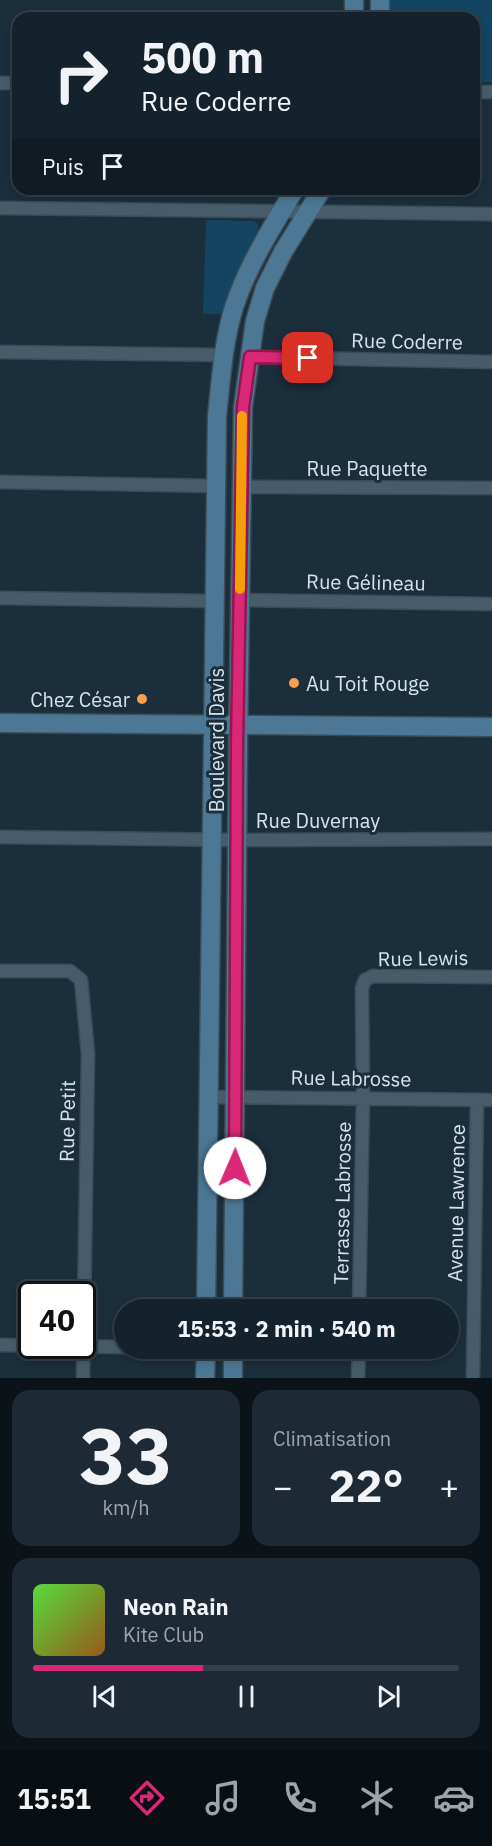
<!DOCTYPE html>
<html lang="fr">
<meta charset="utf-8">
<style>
body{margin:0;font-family:"IBM Plex Sans",sans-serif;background:#1d2a35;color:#f1f3f6;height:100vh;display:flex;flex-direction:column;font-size:22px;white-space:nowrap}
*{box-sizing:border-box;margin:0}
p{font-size:20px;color:#9da4aa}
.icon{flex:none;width:33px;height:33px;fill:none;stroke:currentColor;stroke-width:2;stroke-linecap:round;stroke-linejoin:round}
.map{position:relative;height:1378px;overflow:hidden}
.sheet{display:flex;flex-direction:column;gap:12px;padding:12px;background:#0b1319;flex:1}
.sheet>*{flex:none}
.hud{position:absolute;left:12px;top:12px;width:468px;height:183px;border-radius:18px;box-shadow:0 3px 9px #0003,0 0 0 2px #333f49;background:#14222d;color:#f1f3f6;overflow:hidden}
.speed{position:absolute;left:18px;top:1281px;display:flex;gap:12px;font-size:30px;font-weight:700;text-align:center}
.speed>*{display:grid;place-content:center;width:78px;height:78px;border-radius:50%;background:#14222d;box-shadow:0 3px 9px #0003,0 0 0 2px #333f49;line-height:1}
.speed .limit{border:3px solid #111;border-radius:9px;background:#fff;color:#111}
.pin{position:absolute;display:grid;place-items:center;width:51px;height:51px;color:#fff;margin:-26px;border-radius:12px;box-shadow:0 3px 9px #0006}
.me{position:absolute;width:66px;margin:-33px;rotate:1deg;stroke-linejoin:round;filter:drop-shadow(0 0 4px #0008)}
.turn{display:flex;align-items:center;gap:21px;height:126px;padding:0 30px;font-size:27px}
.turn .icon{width:78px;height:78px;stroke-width:2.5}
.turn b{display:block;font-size:42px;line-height:51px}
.then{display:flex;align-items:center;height:57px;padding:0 30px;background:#0003;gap:12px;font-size:22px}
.big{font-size:45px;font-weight:700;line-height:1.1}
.sheet .card{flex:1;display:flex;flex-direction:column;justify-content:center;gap:9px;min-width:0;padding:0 21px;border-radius:18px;background:#1d2a35}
.sheet .dial{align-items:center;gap:0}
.dial b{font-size:78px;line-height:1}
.song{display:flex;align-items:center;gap:18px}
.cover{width:72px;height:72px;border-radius:9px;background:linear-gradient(135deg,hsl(110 70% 55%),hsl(30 70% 35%))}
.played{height:6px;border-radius:3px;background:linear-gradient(90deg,#db2777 40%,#333f49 40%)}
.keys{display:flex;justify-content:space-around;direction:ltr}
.heat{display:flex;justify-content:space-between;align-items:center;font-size:33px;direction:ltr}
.sheet .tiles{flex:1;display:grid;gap:12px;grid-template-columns:1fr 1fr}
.card:last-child{grid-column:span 2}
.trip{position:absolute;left:114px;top:1299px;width:345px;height:60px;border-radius:30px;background:#14222d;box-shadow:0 3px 9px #0003,0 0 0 2px #333f49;font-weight:700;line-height:60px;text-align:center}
.dock{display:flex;height:96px;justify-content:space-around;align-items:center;background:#080e12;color:#9da4aa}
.dock .icon{width:42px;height:42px}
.dock .on{color:#db2777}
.dock b{font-size:27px;color:#f1f3f6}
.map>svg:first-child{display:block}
.green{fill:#134462}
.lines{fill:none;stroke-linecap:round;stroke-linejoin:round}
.street-casing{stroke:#3b4b57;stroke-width:15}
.secondary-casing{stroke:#3b4b57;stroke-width:21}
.street{stroke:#475c6b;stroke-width:12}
.secondary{stroke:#4c7895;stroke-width:18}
.route-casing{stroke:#8e194d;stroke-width:15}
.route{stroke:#db2777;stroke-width:10}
.slow{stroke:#f59e0b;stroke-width:10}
.poi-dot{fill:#fa9f4f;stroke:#1b2e3c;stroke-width:2}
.labels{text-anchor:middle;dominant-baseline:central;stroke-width:6;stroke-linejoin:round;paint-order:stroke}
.street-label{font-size:20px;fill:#d7e3ec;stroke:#1b2e3c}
.poi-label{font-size:20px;fill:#d7e3ec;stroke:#1b2e3c;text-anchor:start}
</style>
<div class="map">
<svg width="492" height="1378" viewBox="0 0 492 1378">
<rect width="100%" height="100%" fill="#1b2e3c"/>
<path class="green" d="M388,0h104v82h-18v-64h-86z
M206,220l47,1 5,3 1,6 -23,45 -14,39h-19z"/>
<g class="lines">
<g class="street-casing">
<path id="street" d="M0,83h18
M474,92h18
M0,208l492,6
M0,352l223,3
M250,357l242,5
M0,482l216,4
M242,487l250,1
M0,598l215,3
M240,600l252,4
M0,837l237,3 255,-1
M0,971h70l11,9 7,73 -5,325
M209,1097l283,3
M359,1310l4,-212 -1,-110 3,-8 8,-4 119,1
M0,1345l124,2
M358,1378l1,-30
M473,1378l4,-278"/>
</g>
<g class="secondary-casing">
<path id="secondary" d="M354,18v-18
M380,18v-18
M0,723l492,4
M206,1310l11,-894c4,-36 6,-73 17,-109 14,-42 38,-80 61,-118
M233,1310l5,-565 5,-338 12,-86 10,-33 18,-36 39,-63
M205,1378l1,-30
M233,1378v-30"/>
</g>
<use href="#street" class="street"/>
<use href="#secondary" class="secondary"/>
</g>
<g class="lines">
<g class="route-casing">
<path id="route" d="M235,1168l2,-423 6,-338 7,-50 58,1"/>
</g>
<use href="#route" class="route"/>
<path class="slow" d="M240,589l2,-173"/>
</g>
<g class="poi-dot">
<circle cx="294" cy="683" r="6"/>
<circle cx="142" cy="699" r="6"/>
</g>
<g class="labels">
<g class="street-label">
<text transform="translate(407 341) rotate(1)">Rue Coderre</text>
<text x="367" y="468">Rue Paquette</text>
<text transform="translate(366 582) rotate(1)">Rue Gélineau</text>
<text transform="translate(216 740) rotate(-90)">Boulevard Davis</text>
<text x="318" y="820">Rue Duvernay</text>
<text transform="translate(423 958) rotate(-1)">Rue Lewis</text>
<text transform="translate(351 1078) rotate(1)">Rue Labrosse</text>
<text transform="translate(67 1121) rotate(-89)">Rue Petit</text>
<text transform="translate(342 1203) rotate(-89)">Terrasse Labrosse</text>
<text transform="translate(456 1203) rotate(-89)">Avenue Lawrence</text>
</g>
<g class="poi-label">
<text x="306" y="683">Au Toit Rouge</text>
<text x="130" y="699" text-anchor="end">Chez César</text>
</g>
</g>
</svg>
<div class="speed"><div class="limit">40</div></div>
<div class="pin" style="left:308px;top:358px;background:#d93025"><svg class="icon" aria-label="arrive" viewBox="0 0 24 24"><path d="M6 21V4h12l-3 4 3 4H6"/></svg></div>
<svg class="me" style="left:235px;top:1168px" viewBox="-20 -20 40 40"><circle r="19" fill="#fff"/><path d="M0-13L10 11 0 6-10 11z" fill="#db2777"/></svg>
<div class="trip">15:53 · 2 min · 540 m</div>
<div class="hud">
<div class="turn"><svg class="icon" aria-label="right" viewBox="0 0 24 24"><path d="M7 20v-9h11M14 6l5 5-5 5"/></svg><div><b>500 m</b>Rue Coderre</div></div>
<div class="then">Puis<svg class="icon" aria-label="arrive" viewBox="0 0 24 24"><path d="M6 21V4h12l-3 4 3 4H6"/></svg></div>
</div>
</div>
<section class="sheet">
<div class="tiles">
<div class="card dial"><b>33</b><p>km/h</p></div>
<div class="card"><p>Climatisation</p>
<div class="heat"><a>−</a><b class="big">22°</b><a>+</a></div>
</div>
<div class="card">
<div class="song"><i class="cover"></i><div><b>Neon Rain</b><p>Kite Club</p></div></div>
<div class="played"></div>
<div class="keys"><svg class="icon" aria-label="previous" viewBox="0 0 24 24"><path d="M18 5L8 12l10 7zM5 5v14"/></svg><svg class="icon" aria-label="pause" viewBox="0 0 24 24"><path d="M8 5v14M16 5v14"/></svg><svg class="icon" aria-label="next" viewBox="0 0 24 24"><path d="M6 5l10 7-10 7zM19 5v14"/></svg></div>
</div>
</div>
</section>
<nav class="dock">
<b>15:51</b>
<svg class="icon on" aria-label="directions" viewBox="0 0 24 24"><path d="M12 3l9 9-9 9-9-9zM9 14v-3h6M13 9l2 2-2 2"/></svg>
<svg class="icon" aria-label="music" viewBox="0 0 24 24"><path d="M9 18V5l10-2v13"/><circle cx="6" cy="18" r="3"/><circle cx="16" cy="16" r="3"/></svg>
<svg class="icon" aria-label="phone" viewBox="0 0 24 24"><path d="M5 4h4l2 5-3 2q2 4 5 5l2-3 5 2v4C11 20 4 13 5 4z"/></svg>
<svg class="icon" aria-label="climate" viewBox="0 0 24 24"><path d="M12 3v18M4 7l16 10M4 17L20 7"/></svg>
<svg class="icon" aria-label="car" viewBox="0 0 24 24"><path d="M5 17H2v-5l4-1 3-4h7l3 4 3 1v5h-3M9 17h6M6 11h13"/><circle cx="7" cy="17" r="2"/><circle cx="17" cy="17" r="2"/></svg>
</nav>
